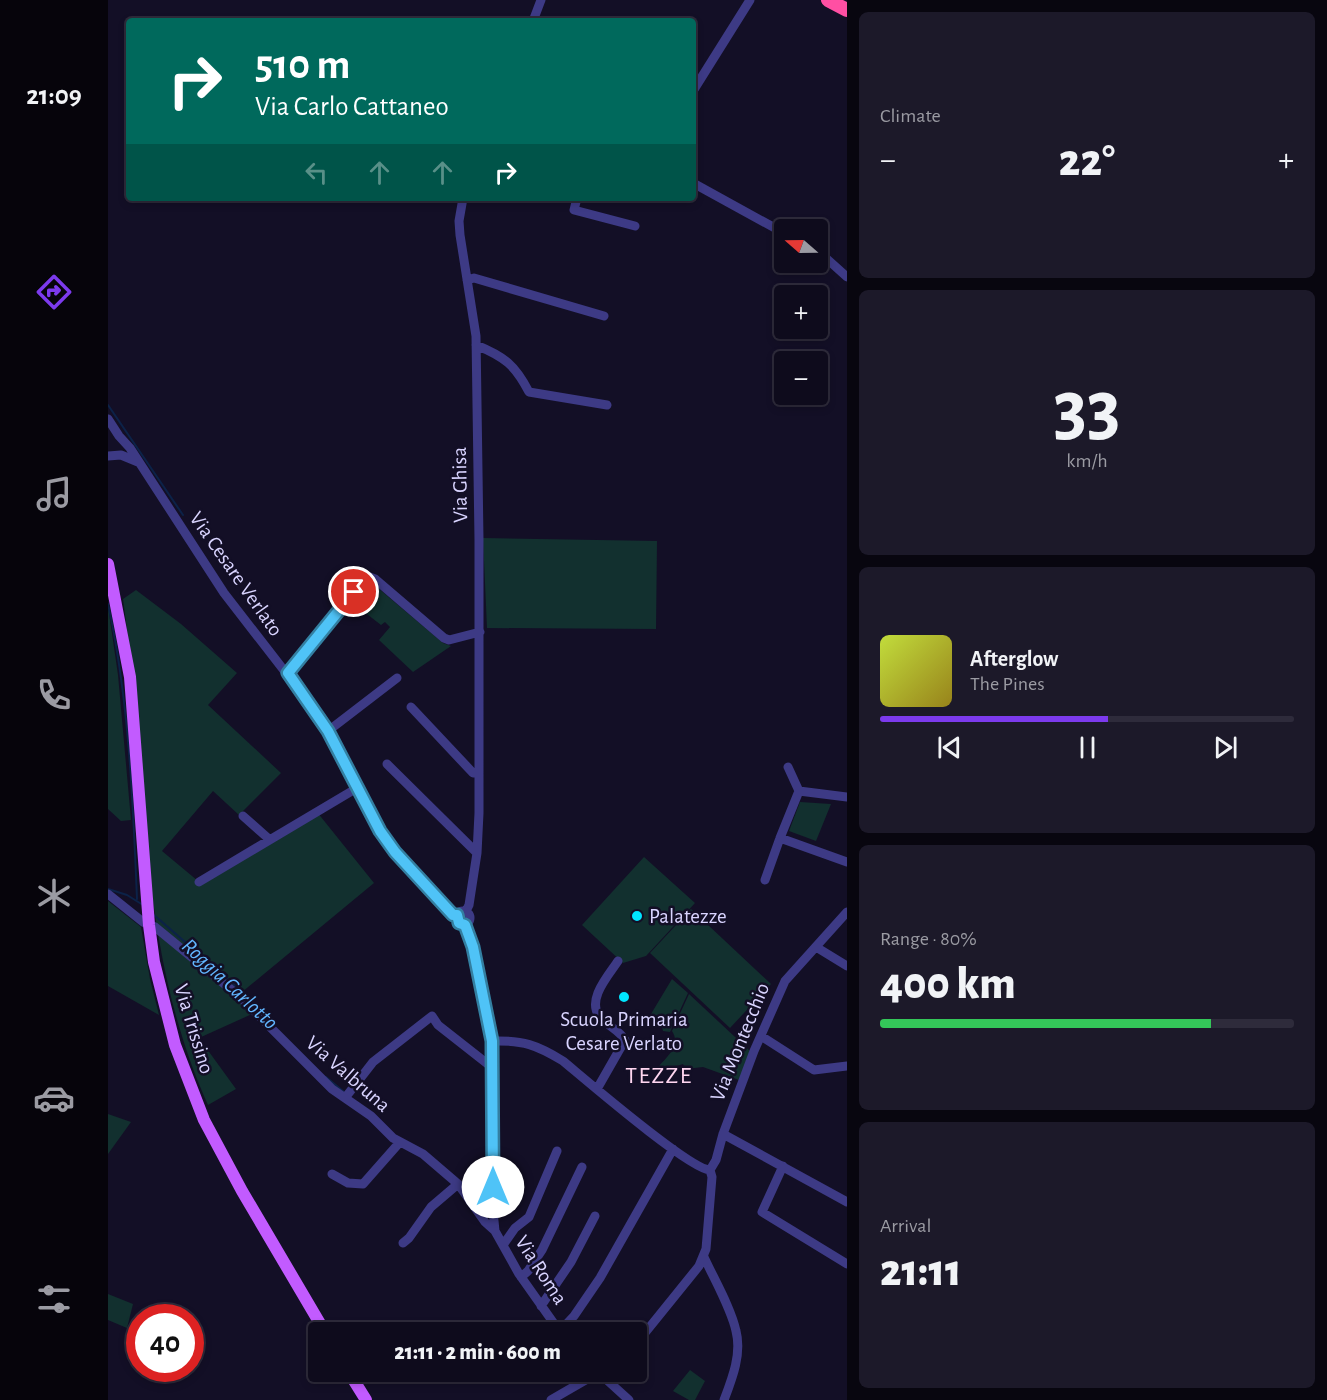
<!DOCTYPE html>
<meta charset="utf-8">
<style>
body{margin:0;font-family:"Alegreya Sans",sans-serif;background:#1c1929;color:#f1f3f6;height:100vh;display:flex;flex-direction:column;font-size:22px;white-space:nowrap}
*{box-sizing:border-box;margin:0}
p{font-size:20px;color:#9b9ba3}
.icon{flex:none;width:33px;height:33px;fill:none;stroke:currentColor;stroke-width:2;stroke-linecap:round;stroke-linejoin:round}
.map{position:relative;flex:1;overflow:hidden}
.side{display:flex;flex-direction:column;gap:12px;padding:12px;background:#08060f;width:480px}
.side>*{flex:none}
.top-card{position:absolute;left:18px;top:18px;width:570px;height:183px;border-radius:6px;box-shadow:0 3px 9px #0003,0 0 0 2px #2e2b3b;background:#00695c;color:#fff;overflow:hidden}
.needle{width:39px;rotate:290deg}
.fabs{position:absolute;left:666px;top:219px;display:grid;gap:12px}
.fabs a{display:grid;place-items:center;width:54px;height:54px;border-radius:6px;background:#0e0b1c;box-shadow:0 3px 9px #0003,0 0 0 2px #2e2b3b;font-size:30px}
.speed{position:absolute;left:18px;top:1304px;display:flex;gap:12px;font-size:30px;font-weight:700;text-align:center}
.speed>*{display:grid;place-content:center;width:78px;height:78px;border-radius:50%;background:#0e0b1c;box-shadow:0 3px 9px #0003,0 0 0 2px #2e2b3b;line-height:1}
.speed .limit{border:9px solid #d22;background:#fff;color:#111}
.pin{position:absolute;display:grid;place-items:center;width:51px;height:51px;color:#fff;margin:-26px;border:3px solid #fff;border-radius:50%;box-shadow:0 2px 6px #0007}
.me{position:absolute;width:66px;margin:-33px;rotate:0deg;stroke-linejoin:round;filter:drop-shadow(0 0 4px #0008)}
.turn{display:flex;align-items:center;gap:21px;height:126px;padding:0 30px;font-size:27px}
.turn .icon{width:78px;height:78px;stroke-width:2.5}
.turn b{display:block;font-size:42px;line-height:51px}
.lanes{display:flex;align-items:center;height:57px;padding:0 30px;background:#0003;justify-content:center;gap:30px;direction:ltr}
.lanes .off{opacity:.35}
.big{font-size:45px;font-weight:800;line-height:1.1}
.side .widget{flex:1;display:flex;flex-direction:column;justify-content:center;gap:9px;min-width:0;padding:0 21px;border-radius:9px;background:#1c1929}
.side .dial{align-items:center;gap:0}
.dial b{font-size:78px;line-height:1}
.song{display:flex;align-items:center;gap:18px}
.cover{width:72px;height:72px;border-radius:9px;background:linear-gradient(135deg,hsl(70 70% 55%),hsl(50 70% 35%))}
.played{height:6px;border-radius:3px;background:linear-gradient(90deg,#7c3aed 55%,#2e2b3b 55%)}
.keys{display:flex;justify-content:space-around;direction:ltr}
.heat{display:flex;justify-content:space-between;align-items:center;font-size:33px;direction:ltr}
.charge{height:9px;border-radius:4px;background:linear-gradient(90deg,#34c759 80%,#2e2b3b 0)}
.trip{position:absolute;left:200px;top:1322px;width:339px;height:60px;border-radius:6px;background:#0e0b1c;box-shadow:0 3px 9px #0003,0 0 0 2px #2e2b3b;font-weight:800;line-height:60px;text-align:center}
main{display:flex;flex:1;min-height:0}
.tab-bar{display:flex;flex-direction:column;width:108px;justify-content:space-around;align-items:center;background:#06040b;color:#9b9ba3}
.tab-bar .icon{width:42px;height:42px}
.tab-bar .current{color:#7c3aed}
.tab-bar b{font-size:27px;color:#f1f3f6}
.map>svg:first-child{display:block}
.green{fill:#12302f}
.lines{fill:none;stroke-linecap:round;stroke-linejoin:round}
.stream{stroke:#0c2248;stroke-width:2}
.minor{stroke:#3d3a85;stroke-width:9}
.major{stroke:#c25bff;stroke-width:12}
.highway{stroke:#ff4fa3;stroke-width:14}
.route-casing{stroke:#337fa1;stroke-width:15}
.route{stroke:#4fc3f7;stroke-width:10}
.poi-dot{fill:#00e5ff;stroke:#130f26;stroke-width:2}
.labels{text-anchor:middle;dominant-baseline:central;stroke-width:5;stroke-linejoin:round;paint-order:stroke}
.street-label{font-size:21px;fill:#d9d4ff;stroke:#130f26}
.poi-label{font-size:21px;fill:#d9d4ff;stroke:#130f26;text-anchor:start}
.water-label{font-size:22px;font-style:italic;fill:#62b6ff;stroke:#130f26}
.quarter-label{font-size:24px;letter-spacing:1.5px;fill:#ffd6f0;stroke:#130f26}
</style>
<main>
<nav class="tab-bar">
<b>21:09</b>
<svg class="icon current" aria-label="directions" viewBox="0 0 24 24"><path d="M12 3l9 9-9 9-9-9zM9 14v-3h6M13 9l2 2-2 2"/></svg>
<svg class="icon" aria-label="music" viewBox="0 0 24 24"><path d="M9 18V5l10-2v13"/><circle cx="6" cy="18" r="3"/><circle cx="16" cy="16" r="3"/></svg>
<svg class="icon" aria-label="phone" viewBox="0 0 24 24"><path d="M5 4h4l2 5-3 2q2 4 5 5l2-3 5 2v4C11 20 4 13 5 4z"/></svg>
<svg class="icon" aria-label="climate" viewBox="0 0 24 24"><path d="M12 3v18M4 7l16 10M4 17L20 7"/></svg>
<svg class="icon" aria-label="car" viewBox="0 0 24 24"><path d="M5 17H2v-5l4-1 3-4h7l3 4 3 1v5h-3M9 17h6M6 11h13"/><circle cx="7" cy="17" r="2"/><circle cx="17" cy="17" r="2"/></svg>
<svg class="icon" aria-label="filters" viewBox="0 0 24 24"><path d="M4 7h16M4 17h16"/><circle cx="9" cy="7" r="2"/><circle cx="15" cy="17" r="2"/></svg>
</nav>
<div class="map">
<svg width="739" height="1400" viewBox="0 0 739 1400">
<rect width="100%" height="100%" fill="#130f26"/>
<path class="green" d="M375,538l174,3 -1,88 -169,-1z
M264,583l71,60 8,3 -38,26 -34,-32 11,-13 -5,-5 -4,3 -27,-21z
M28,590l45,34 56,49 -29,32 73,68 -42,42 -26,-24 -51,60 36,30 119,-69 57,71 -138,114 16,17 -53,24 37,51 -28,16c-72,-159 -61,-337 -85,-506z
M0,606l10,69 13,145 -10,1 -13,-12z
M692,802l31,2 -15,37 -27,-10z
M536,857l51,46 -49,53 -23,7 -41,-38z
M0,901l33,26 9,52 9,36 -51,-29z
M583,909l80,75 -41,44 -80,-75z
M564,979l16,14 -18,39 -7,-1 -1,-4 -14,-8z
M581,994l61,57 -11,29 -36,-13 -17,2 -3,-5 -22,7 -2,-5c9,-10 22,-21 13,-35z
M0,1114l23,8 -23,32z
M0,1294l25,10 -6,24 -19,-8z
M582,1370l15,11 -10,19h-6l-16,-9z"/>
<g class="lines">
<path class="stream" d="M0,405l75,110
M0,604c21,95 25,198 29,295
M0,889l19,6 16,10
M46,915l85,74 32,33
M218,1077l18,15"/>
<path class="minor" d="M425,21l8,-21
M585,91l57,-91
M585,183l91,50
M355,198l-4,23 1,14 16,101 3,204v273l-2,40 -8,52 -3,6
M469,198l-3,12 61,16
M710,253l9,6 20,18
M359,280l7,-2 130,38
M368,345c29,12 39,20 53,47l78,13
M0,419l11,17 11,12 94,145 93,120 63,118 15,20 58,64h4
M0,456l13,-1 17,7
M180,673l79,-97 8,3 69,59 5,2 31,-8
M303,707l62,66h6
M220,731l69,-53
M279,764l90,89
M691,791l48,6
M135,816l26,23
M672,838l19,-47 -11,-24
M657,880l15,-42 67,24
M91,882l158,-94
M0,894l35,28 12,5 84,69 93,93 39,27 22,22 30,16 35,30 27,38 10,9 24,43 41,58
M348 918a7 7 0 1 1 14 0a7 7 0 1 1-14 0Z
M357,925l8,22 19,94 1,170 2,20
M708,947l31,19
M653,1036l53,34 33,-4
M384,1041c31,-1 45,4 71,20 23,19 126,108 147,109
M489,1089l28,-49c-6,-10 -17,-14 -25,-23 -14,-17 8,-41 18,-56
M237,1098l28,-36 59,-46 6,9 56,44
M615,1134l124,68
M675,1166l-21,46 85,52
M602,1170l6,-10 7,-26 31,-83 31,-70 62,-69
M224,1174l16,9 15,1 37,-42
M295,1243l6,-5 22,-31 27,-23
M395,1245l12,-17 14,-11 28,-66
M596,1257c10,22 27,51 32,74 6,23 -4,48 -12,69
M413,1277l7,-6 14,-21 40,-83
M433,1306l30,-44 24,-46
M451,1332l15,-16 26,-38 73,-129
M528,1344l63,-78 7,-17 6,-72 -2,-7
M489,1371l32,29
M443,1400l50,-29"/>
<path class="major" d="M0,564l22,113 19,248 5,37 21,83 29,75 38,71 83,141
M240,1371l18,29"/>
<path class="highway" d="M720,0l19,10"/>
</g>
<g class="lines">
<g class="route-casing">
<path id="route" d="M246,592l-66,81 40,58 52,100 15,21 58,63h4l2,8 6,2 8,22 19,94 1,146"/>
</g>
<use href="#route" class="route"/>
</g>
<g class="poi-dot">
<circle cx="529" cy="916" r="6"/>
<circle cx="516" cy="997" r="6"/>
</g>
<g class="labels">
<g class="street-label">
<text transform="translate(352 485) rotate(-91)">Via Ghisa</text>
<text transform="translate(128 574) rotate(55)">Via Cesare Verlato</text>
<text transform="translate(86 1029) rotate(73)">Via Trissino</text>
<text transform="translate(632 1042) rotate(-68)">Via Montecchio</text>
<text transform="translate(240 1074) rotate(41)">Via Valbruna</text>
<text transform="translate(433 1270) rotate(57)">Via Roma</text>
</g>
<g class="poi-label">
<text x="541" y="916">Palatezze</text>
<text x="516" y="1019" text-anchor="middle">Scuola Primaria<tspan x="516" dy="24">Cesare Verlato</tspan></text>
</g>
<g class="water-label">
<text transform="translate(122 984) rotate(43)">Roggia Carlotto</text>
</g>
<g class="quarter-label">
<text x="551" y="1076">TEZZE</text>
</g>
</g>
</svg>
<div class="fabs">
<a><svg class="needle" viewBox="-14 -14 28 28"><path d="M0-13l5 13h-10z" fill="#e53935"/><path d="M0 13l5-13h-10z" fill="#9b9ba3"/></svg></a>
<a>+</a>
<a>−</a>
</div>
<div class="speed"><div class="limit">40</div></div>
<div class="pin" style="left:246px;top:592px;background:#d93025"><svg class="icon" aria-label="arrive" viewBox="0 0 24 24"><path d="M6 21V4h12l-3 4 3 4H6"/></svg></div>
<svg class="me" style="left:385px;top:1187px" viewBox="-20 -20 40 40"><circle r="19" fill="#fff"/><path d="M0-13L10 11 0 6-10 11z" fill="#4fc3f7"/></svg>
<div class="trip">21:11 · 2 min · 600 m</div>
<div class="top-card">
<div class="turn"><svg class="icon" aria-label="right" viewBox="0 0 24 24"><path d="M7 20v-9h11M14 6l5 5-5 5"/></svg><div><b>510 m</b>Via Carlo Cattaneo</div></div>
<div class="lanes"><svg class="icon off" aria-label="left" viewBox="0 0 24 24"><path d="M17 20v-9H6M10 6l-5 5 5 5"/></svg><svg class="icon off" aria-label="ahead" viewBox="0 0 24 24"><path d="M12 20V5M6 11l6-6 6 6"/></svg><svg class="icon off" aria-label="ahead" viewBox="0 0 24 24"><path d="M12 20V5M6 11l6-6 6 6"/></svg><svg class="icon" aria-label="right" viewBox="0 0 24 24"><path d="M7 20v-9h11M14 6l5 5-5 5"/></svg></div>
</div>
</div>
<section class="side">
<div class="widget"><p>Climate</p>
<div class="heat"><a>−</a><b class="big">22°</b><a>+</a></div>
</div>
<div class="widget dial"><b>33</b><p>km/h</p></div>
<div class="widget">
<div class="song"><i class="cover"></i><div><b>Afterglow</b><p>The Pines</p></div></div>
<div class="played"></div>
<div class="keys"><svg class="icon" aria-label="previous" viewBox="0 0 24 24"><path d="M18 5L8 12l10 7zM5 5v14"/></svg><svg class="icon" aria-label="pause" viewBox="0 0 24 24"><path d="M8 5v14M16 5v14"/></svg><svg class="icon" aria-label="next" viewBox="0 0 24 24"><path d="M6 5l10 7-10 7zM19 5v14"/></svg></div>
</div>
<div class="widget"><p>Range · 80%</p><b class="big">400 km</b><div class="charge"></div></div>
<div class="widget"><p>Arrival</p><b class="big">21:11</b></div>
</section>
</main>
